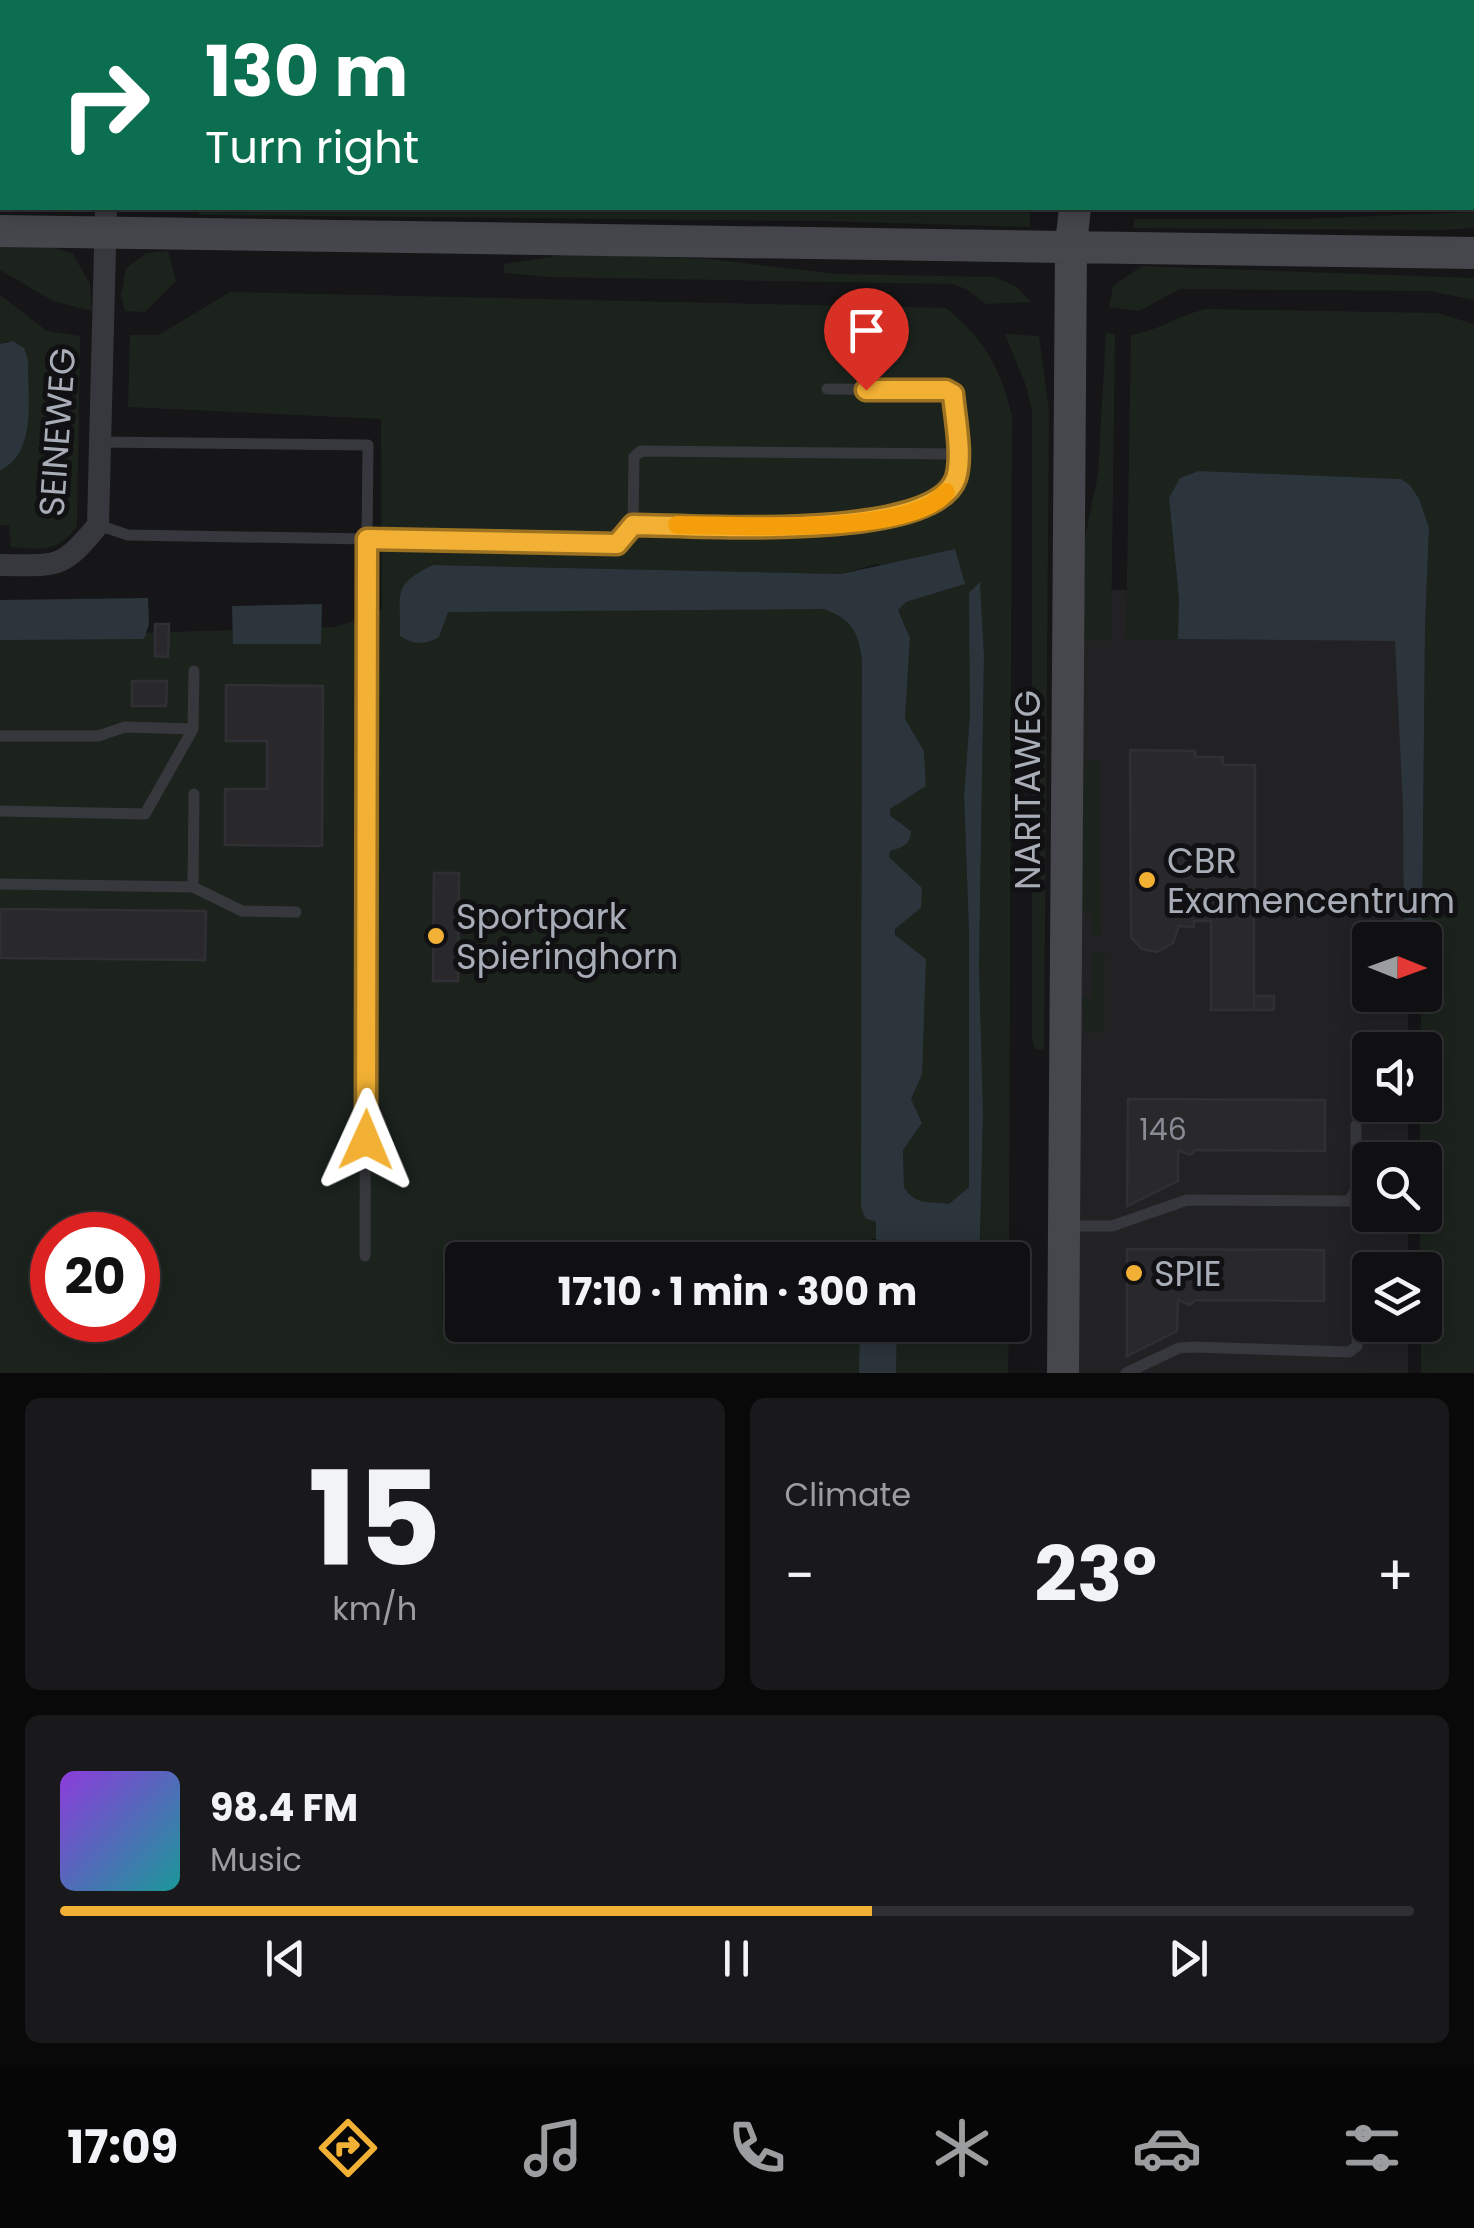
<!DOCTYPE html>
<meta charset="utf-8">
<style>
body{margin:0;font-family:Poppins,sans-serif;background:#19191b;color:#f1f3f6;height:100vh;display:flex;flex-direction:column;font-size:38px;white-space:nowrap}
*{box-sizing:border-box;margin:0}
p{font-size:32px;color:#9c9d9f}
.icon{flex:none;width:55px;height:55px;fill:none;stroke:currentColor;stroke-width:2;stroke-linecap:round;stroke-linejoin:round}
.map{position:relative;height:1373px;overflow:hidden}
.side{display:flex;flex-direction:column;gap:25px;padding:25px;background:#09090a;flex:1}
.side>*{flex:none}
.top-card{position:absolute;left:0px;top:0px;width:1475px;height:210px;box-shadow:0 5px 25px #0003,0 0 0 2px #303032;background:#0b6e4f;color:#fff;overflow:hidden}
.needle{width:65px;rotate:91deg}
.controls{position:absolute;left:1352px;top:922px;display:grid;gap:20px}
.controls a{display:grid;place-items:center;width:90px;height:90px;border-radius:10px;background:#101012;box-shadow:0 5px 25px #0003,0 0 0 2px #303032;font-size:50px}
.speed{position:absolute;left:30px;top:1212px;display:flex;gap:20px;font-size:50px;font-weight:700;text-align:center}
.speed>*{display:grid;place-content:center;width:130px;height:130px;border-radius:50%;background:#101012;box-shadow:0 5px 25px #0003,0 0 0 2px #303032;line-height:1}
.speed .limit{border:15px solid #d22;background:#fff;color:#111}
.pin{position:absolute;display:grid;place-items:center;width:85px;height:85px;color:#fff;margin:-102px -42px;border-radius:50% 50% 50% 0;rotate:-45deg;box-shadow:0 0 10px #0007}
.pin .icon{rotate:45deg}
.me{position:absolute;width:110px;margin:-55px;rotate:1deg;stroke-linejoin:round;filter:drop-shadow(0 0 8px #0008)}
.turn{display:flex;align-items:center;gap:35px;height:210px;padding:0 40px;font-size:45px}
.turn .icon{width:130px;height:130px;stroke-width:2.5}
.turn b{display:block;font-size:70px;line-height:85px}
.big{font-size:75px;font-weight:700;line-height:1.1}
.side .tile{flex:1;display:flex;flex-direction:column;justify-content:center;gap:15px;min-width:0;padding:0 35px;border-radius:15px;background:#19191b}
.side .dial{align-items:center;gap:0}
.dial b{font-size:130px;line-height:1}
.song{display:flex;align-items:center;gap:30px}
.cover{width:120px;height:120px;border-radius:15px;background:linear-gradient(135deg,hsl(270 70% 55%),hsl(180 70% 35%))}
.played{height:10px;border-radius:5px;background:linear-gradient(90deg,#f2b134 60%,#303032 60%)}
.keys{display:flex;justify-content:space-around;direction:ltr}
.heat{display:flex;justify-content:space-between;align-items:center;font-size:55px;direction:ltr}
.side .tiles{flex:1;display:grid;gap:25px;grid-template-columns:1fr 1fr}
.tile:last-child{grid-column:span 2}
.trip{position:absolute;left:445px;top:1242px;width:585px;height:100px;border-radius:10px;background:#101012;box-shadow:0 5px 25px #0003,0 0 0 2px #303032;font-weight:700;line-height:100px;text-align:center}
.menu{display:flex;height:160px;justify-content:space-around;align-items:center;background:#060607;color:#9c9d9f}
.menu .icon{width:70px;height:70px}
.menu .current{color:#f2b134}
.menu b{font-size:45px;color:#f1f3f6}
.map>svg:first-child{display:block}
.built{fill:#222225}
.green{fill:#1c231d;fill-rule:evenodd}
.water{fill:#2c353c}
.building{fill:#29292c;stroke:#303034;stroke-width:2.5}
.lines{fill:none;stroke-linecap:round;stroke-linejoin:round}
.lane{stroke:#37383d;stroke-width:11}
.street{stroke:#37383d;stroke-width:22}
.secondary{stroke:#45474d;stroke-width:32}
.route-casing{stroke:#9d7322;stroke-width:25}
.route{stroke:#f2b134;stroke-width:18}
.slow{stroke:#f59e0b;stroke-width:18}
.poi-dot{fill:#f2b134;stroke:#111113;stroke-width:4}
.labels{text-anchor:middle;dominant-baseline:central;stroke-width:10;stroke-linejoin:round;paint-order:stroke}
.number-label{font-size:30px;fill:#888b94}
.street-label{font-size:35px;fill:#a8adb8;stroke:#111113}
.poi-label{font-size:35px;fill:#a8adb8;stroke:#111113;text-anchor:start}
</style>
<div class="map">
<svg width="1474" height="1373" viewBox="0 0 1474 1373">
<rect width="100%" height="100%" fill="#161618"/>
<path class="built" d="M1084,589l324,7v344h-38v55h38v55h-38v55h38v55h-38v55h38v55h-38v55h38v48h-348z"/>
<path class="green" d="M144,0h716l-720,2z
M199,208h831v19l-205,-6 -626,-6z
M1474,212v16l-32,2 -309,-2 1,-9h166z
M0,242h37l36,12 17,30 2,27 -39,-10 -53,-31z
M168,251l8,30 -31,31 -20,-1 -4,-15 5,-28 21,-15z
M570,254l140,5 126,15 158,3 23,10 14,15 -45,2 -20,-15 -14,-5 -402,-7 -46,-4v-9z
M1142,266l332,12v22l-45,-9 -249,-2 -41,22 -30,-4 4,-21z
M230,292l716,16c39,32 54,59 66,108l-3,844h-29l3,-147 -4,-147 5,-311 -4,-72 -16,213 5,137v254l-20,17c-20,-4 -31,3 -45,-15l-1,-39 19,-27 -11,-24 11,-24 -27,-146 26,-21 -32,-51v-6l22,-13v-7l-21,-17v-5l36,-24 -2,-34 -19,-32 5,-81 -12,-28 8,-8 59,-18 -89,-20 -35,10 -408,-9 408,31 32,36 -1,589 4,1v17h-4l-1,21h-409v65h409v48h-871v-736l336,-10 46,-17 -1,-191 -253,-12 2,-72h29zM52,1235h86v85h-86z
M0,295l47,36 33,5 -3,190c-19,27 -36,23 -66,21l-2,-22h-9v-55l25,-29 3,-81 -9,-16 -12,-3 -7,3z
M1205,309l232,4 37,11v1049h-53v-48h4v-55h-5v-55h5v-55h-5v-55h5v-55h-4v-55h4v-55h-3l3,-312 4,-100 -28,-49 -202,-8 -30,27 10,101 -1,40h-52l5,-304c29,-5 47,-19 74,-26z
M1106,333l9,1 -4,307h-28l2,-104 13,-62z
M1005,334l34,2 10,74 -5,640 -9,-1 -3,-10v-627l-5,-24z
M1082,761h18l1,175h-8l-1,-21 -12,-3z
M1105,952v81h-20l-3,-35 10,-1 2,-44z
M897,1325h112l-1,48h-112z"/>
<path class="water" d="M13,341l11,7 4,12c-1,36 10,93 -28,110v-126z
M1199,471l202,8 9,6 9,14 10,29 -4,100 -3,312h-18l-1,-133 -8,-166 -217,-2 1,-40 -10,-101 11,-20z
M955,549l10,35 -59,18 -8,8 12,28 -5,81 19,32 2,35 -36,23v6l21,16c0,14 -9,16 -21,20l-1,6 33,31 -1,20 -26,21v6l31,24 -4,116 -11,24 11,24 -19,27 1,38c14,19 24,12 45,16l20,-17v-254l-5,-137 6,-82 -1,-121 11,-11 4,73 -5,311 4,147 -3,127 -95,6 -9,-7v-17l-11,-4 -4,-11 1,-548c-3,-27 -12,-41 -38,-50l-376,3 -9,25c-14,8 -25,8 -39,-1 1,-43 -9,-51 33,-71l408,9z
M148,598l1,26 -5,15 -144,1v-40z
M322,604l-1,40h-88l-1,-38z
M860,1325h37l-1,48h-37z"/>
<path class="building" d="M155,624h14l-1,33 -13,-1z
M132,681h35l-1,25h-34z
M226,685l97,1 -1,160 -97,-1v-56h42v-48h-41z
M1130,750l65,1v6h28v8h32v125l4,13 -5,1v106h-43v-89h-17v6l-15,-1 -6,17 -16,9 -15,-3 -11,-12z
M434,873h25l-1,108h-25z
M0,909l206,2 -1,49 -205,-2z
M1254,996h20v14h-20z
M1128,1099l197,1v51l-129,-1 -6,5 -12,-5v31l-51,25z
M1127,1249l197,1v51l-129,-1 -5,5 -12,-5 -1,31 -50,25z"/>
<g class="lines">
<path class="lane" d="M121,2l2,-2
M888,2v-2
M100,442l268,3 -1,94 250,5 16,-19c63,0 266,12 310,-28 25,-23 13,-74 10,-103l-7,-4 -119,-1
M98,525l30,10 239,4 -2,717
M633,525l1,-68 7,-6 316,3
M0,736h98l27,-9 68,2
M194,794l-1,93 49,24 54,1
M0,811l145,3 48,-85 1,-58
M0,884l193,3
M1068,1226h44l75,-26 162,1 7,-11v-65
M1126,1373l53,-25 14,-1 156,5 8,-6 2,-73"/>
<path class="street" d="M0,565c57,0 61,6 98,-40l8,-317"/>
<path class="secondary" d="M0,169h2
M1472,191h2
M0,231l1474,22
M1063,1373l8,-1128 4,-37"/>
</g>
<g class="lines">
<g class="route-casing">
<path id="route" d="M366,1140l1,-601 250,5 16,-19c59,0 301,18 323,-47 7,-22 -1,-61 -3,-84l-7,-4h-80"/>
</g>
<use href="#route" class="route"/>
<path class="slow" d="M677,525c55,0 235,12 269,-33"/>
</g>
<g class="poi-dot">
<circle cx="1147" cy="880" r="10"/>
<circle cx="436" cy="936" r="10"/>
<circle cx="1134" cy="1273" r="10"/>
</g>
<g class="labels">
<g class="number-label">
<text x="1163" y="1129">146</text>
</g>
<g class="street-label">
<text transform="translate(57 432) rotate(-86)">SEINEWEG</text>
<text transform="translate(1027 790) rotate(-90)">NARITAWEG</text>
</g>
<g class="poi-label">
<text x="1167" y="860">CBR<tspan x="1167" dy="40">Examencentrum</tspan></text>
<text x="456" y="916">Sportpark<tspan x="456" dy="40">Spieringhorn</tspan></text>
<text x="1154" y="1273">SPIE</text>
</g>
</g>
</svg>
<div class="controls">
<a><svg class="needle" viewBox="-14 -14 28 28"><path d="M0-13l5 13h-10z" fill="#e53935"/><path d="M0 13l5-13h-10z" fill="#9c9d9f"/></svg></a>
<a><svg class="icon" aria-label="sound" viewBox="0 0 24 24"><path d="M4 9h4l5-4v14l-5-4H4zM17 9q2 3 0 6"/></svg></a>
<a><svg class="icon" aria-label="search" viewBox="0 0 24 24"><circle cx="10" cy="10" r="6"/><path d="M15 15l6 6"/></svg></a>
<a><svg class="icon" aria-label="layers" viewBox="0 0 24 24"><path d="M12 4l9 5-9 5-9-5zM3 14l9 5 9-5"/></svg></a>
</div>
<div class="speed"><div class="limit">20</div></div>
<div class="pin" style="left:866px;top:390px;background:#d93025"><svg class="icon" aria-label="arrive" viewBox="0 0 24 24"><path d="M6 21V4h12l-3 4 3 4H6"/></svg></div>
<svg class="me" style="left:366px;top:1140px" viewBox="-20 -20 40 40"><path d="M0-17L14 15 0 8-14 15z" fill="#f2b134" stroke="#fff" stroke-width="4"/></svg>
<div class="trip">17:10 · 1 min · 300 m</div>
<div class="top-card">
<div class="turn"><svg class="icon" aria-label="right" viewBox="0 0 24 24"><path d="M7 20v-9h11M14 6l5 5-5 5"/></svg><div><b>130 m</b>Turn right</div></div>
</div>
</div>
<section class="side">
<div class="tiles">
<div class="tile dial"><b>15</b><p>km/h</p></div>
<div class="tile"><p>Climate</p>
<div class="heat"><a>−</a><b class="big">23°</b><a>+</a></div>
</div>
<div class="tile">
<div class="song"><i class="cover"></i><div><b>98.4 FM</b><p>Music</p></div></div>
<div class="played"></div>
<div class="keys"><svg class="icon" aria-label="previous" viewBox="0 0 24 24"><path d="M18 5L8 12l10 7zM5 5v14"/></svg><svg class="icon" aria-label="pause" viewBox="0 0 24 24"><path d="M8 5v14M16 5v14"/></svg><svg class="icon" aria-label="next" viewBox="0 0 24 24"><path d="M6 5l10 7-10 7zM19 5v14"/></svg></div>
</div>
</div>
</section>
<nav class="menu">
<b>17:09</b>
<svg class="icon current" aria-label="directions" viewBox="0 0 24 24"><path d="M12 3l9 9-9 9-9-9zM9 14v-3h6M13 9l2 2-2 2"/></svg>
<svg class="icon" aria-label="music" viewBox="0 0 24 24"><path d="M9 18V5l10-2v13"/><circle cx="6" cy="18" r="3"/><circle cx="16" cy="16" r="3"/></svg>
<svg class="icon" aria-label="phone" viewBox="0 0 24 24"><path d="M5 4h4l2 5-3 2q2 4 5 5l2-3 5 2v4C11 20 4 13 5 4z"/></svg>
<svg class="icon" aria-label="climate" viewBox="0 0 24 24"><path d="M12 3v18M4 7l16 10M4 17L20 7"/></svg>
<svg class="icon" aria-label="car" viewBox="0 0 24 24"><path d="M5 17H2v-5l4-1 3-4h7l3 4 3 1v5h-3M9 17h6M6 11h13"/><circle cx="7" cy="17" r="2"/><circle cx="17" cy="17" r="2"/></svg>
<svg class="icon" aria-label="filters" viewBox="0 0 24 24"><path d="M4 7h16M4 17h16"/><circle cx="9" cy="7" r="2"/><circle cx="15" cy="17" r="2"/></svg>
</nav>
